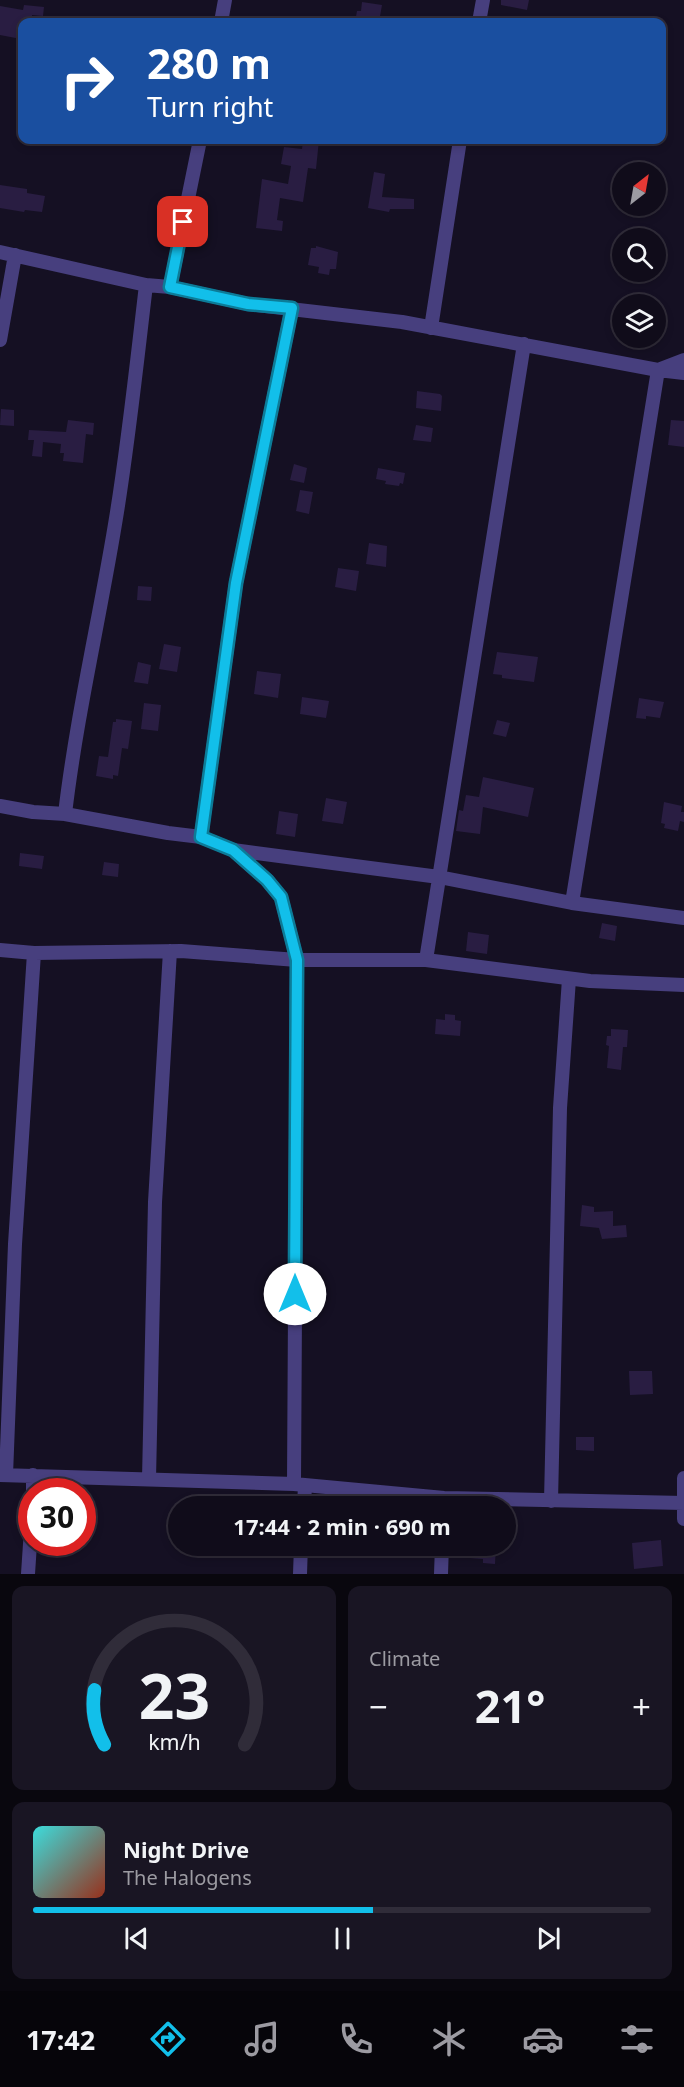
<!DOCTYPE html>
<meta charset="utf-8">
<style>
body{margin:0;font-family:"Noto Sans",sans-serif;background:#191523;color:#f1f3f6;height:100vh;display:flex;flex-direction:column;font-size:22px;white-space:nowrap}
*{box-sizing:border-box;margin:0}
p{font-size:20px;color:#9c9ba2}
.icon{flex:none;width:33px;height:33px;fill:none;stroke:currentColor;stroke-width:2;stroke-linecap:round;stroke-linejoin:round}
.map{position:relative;height:1574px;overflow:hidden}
.details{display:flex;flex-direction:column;gap:12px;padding:12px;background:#09070e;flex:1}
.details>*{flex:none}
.banner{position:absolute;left:18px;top:18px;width:648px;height:126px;border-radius:12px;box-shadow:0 3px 9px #0003,0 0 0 2px #302c39;background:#1a4fa0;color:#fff;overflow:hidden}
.needle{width:39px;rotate:31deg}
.tools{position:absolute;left:612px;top:162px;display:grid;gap:12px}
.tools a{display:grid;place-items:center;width:54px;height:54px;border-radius:50%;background:#100c1a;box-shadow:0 3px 9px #0003,0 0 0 2px #302c39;font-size:30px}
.speed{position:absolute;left:18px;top:1478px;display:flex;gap:12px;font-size:30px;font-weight:700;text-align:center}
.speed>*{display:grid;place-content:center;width:78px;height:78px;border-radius:50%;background:#100c1a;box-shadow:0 3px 9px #0003,0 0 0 2px #302c39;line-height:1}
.speed .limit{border:9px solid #d22;background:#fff;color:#111}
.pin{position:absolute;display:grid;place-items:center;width:51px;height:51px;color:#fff;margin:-26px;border-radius:12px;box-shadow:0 3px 9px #0006}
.me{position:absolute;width:66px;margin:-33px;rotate:0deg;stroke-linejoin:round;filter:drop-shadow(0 0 4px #0008)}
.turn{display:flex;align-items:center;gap:21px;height:126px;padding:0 30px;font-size:27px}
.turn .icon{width:78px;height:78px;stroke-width:2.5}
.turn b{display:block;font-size:42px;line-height:51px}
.big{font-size:45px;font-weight:700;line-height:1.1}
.details .card{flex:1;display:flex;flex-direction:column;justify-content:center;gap:9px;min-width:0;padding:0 21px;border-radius:12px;background:#191523}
.details .dial{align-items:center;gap:0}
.dial svg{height:156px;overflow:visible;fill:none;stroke:#302c39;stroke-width:7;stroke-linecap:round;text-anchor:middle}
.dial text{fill:#f1f3f6;stroke:none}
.song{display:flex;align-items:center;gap:18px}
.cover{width:72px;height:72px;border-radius:9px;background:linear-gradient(135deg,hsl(180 70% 55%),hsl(10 70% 35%))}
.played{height:6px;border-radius:3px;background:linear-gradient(90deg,#12bfea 55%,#302c39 55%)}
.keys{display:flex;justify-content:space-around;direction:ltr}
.heat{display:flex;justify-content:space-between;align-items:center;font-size:33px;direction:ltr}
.details .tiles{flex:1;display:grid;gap:12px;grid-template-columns:1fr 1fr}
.card:last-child{grid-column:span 2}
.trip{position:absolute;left:168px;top:1496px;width:348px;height:60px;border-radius:30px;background:#100c1a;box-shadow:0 3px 9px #0003,0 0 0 2px #302c39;font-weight:700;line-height:60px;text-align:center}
.tabs{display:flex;height:96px;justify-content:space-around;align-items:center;background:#06050a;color:#9c9ba2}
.tabs .icon{width:42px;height:42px}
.tabs .active{color:#12bfea}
.tabs b{font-size:27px;color:#f1f3f6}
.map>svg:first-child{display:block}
.building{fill:#291d42}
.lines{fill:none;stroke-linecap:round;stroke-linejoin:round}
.minor{stroke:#473f7e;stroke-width:14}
.route-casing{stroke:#0c7c98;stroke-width:15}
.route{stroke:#12bfea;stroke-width:10}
</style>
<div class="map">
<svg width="684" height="1574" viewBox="0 0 684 1574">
<rect width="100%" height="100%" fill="#151023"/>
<path class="building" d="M501,0h28l-2,10 -26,-5z
M362,2l20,3 -3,17h-24l2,-11h4z
M24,5l20,2 -1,9 -11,-1v6l-9,-1 -2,19 -21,-4v-29l23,4z
M303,140h16l-3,29 -8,-1 -5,34 -23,-4 -3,22 6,1 -1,10 -26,-3 6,-49 26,5 3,-18 -10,-2 3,-17 18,2z
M374,172l11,2 -3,23 32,2v10h-24l-1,3 -21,-4z
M0,185l27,4v4l18,3 -3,16 -17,-2 -1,2 -24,-4z
M316,246l22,6 -2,17h-6l-1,6 -11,-2 1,-6 -11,-2 3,-17h5z
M417,391l23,3 2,2 -1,15 -25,-3z
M1,409l13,1v16l-14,-1z
M68,420l26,3 -1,12 -7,-1 -3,29 -20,-2 1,-8h-4l1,-9 -18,-2 -1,15 -10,-1 2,-16h-6l1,-10 37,2z
M671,420l13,1v26l-16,-2z
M416,425l17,3 -2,14 -18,-2z
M294,464l13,4 -3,15 -14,-3z
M378,468l27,5 -2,11 -3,-1 -1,3 -14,-2 1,-3 -10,-2z
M300,490l13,2 -4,22 -13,-3z
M369,543l18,3 -1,21 -20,-3z
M338,568l21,3 -3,20 -21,-4z
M138,586l14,1 -1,14 -14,-1z
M164,644l17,3 -4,25 -18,-3z
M497,652l41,5 -4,25 -32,-4v-3l-9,-1z
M138,662l13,3 -3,19 -14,-2z
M257,671l24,3 -3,24 -24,-4z
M302,697l27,4 -3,17 -26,-4z
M639,698l25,4 -4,16 -14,-2v3l-10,-1z
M144,703l17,2 -3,26 -17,-2z
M116,719l16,2 -4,28 -6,-1 -4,28 -5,-1v4l-17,-3 3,-20 9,1 5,-35h3z
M497,720l13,3 -4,14 -13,-3z
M483,777l51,11 -6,29 -45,-10 -3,27 -24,-3 3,-21 4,1 3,-16 13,2z
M326,798l21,4 -4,22 -21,-3z
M664,802l18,4 -1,6h3v10l-4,-1 -2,10 -14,-3 1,-4 -4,-1z
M279,811l19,3 -3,23 -19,-3z
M20,853l24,3 -2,13 -23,-3z
M104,862l15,2 -1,13 -16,-2z
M602,923l15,3 -2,15 -16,-3z
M468,932l21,3 -2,19 -21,-3z
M445,1014l10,1v5l6,1 -1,15 -25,-2 1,-15 9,1z
M611,1029l17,1 -1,17h-4l-2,23 -14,-2 2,-22 -3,-1 1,-9h4z
M582,1205l12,2v5l19,-1v15l13,-1 1,12 -25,2 -3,-11 -19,-2z
M629,1371h23l1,23 -23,1z
M576,1437h18v14l-18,-1z
M661,1540l2,26 -29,3 -2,-26z
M481,1545h15l-1,19 -12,-1v-4l-26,-2v-2l23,-5z"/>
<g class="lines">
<path class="minor" d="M221,22l4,-22
M479,22l4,-22
M0,252l146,33 24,2 78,17 154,18 256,48 26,3
M146,285c-9,76 -17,152 -29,227 -16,101 -40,200 -52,302l103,19 33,4 32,13 34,30 14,17 16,63 -3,524
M170,287l30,-147
M431,328l29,-188
M0,340l15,-85
M0,806l33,6 32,2
M201,837l35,-254 56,-275
M233,850l206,27 133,26 112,15
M572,903l86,-533 26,-10
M0,950l34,3 147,-2 116,9h129l164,21 94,4
M426,960l98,-616
M0,1475l294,9 150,14 240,5
M6,1475l9,-231 19,-291
M684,1478v41
M149,1479l6,-277 15,-251
M33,1491v-16
M551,1501l9,-393 9,-129
M304,1506l1,-21
M28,1574l4,-60
M300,1574l1,-29
M441,1574l1,-29"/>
</g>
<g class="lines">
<g class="route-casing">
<path id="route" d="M183,222l-13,65 78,17 44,4 -56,275 -35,254 32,13 34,30 14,17 16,63 -2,334"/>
</g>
<use href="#route" class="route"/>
</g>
</svg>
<div class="tools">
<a><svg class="needle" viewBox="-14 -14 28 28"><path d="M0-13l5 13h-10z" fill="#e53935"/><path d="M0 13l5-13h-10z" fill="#9c9ba2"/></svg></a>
<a><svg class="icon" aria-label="search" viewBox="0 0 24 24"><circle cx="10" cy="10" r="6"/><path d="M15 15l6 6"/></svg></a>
<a><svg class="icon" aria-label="layers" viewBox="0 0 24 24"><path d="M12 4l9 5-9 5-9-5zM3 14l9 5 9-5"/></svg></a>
</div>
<div class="speed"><div class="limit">30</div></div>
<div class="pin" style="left:183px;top:222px;background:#d93025"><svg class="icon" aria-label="arrive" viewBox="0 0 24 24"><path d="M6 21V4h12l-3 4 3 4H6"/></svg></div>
<svg class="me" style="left:295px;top:1294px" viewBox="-20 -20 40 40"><circle r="19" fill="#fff"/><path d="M0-13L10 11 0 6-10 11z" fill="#12bfea"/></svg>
<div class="trip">17:44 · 2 min · 690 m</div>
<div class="banner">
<div class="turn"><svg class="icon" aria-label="right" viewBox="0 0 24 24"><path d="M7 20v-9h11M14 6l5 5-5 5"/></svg><div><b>280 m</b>Turn right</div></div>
</div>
</div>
<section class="details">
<div class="tiles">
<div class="card dial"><svg viewBox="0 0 100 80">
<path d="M14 69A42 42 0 1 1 86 69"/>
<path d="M14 69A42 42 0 0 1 9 41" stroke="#12bfea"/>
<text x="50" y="56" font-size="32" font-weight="700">23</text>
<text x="50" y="72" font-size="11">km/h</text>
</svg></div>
<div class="card"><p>Climate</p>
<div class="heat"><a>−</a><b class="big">21°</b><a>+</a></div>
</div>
<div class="card">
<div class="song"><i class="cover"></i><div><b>Night Drive</b><p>The Halogens</p></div></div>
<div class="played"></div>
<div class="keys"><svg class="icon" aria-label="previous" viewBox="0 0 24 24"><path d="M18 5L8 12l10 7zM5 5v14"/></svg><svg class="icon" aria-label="pause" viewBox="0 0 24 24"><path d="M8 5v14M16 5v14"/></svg><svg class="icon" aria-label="next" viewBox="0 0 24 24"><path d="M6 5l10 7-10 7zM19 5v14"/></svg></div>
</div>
</div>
</section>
<nav class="tabs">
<b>17:42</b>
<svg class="icon active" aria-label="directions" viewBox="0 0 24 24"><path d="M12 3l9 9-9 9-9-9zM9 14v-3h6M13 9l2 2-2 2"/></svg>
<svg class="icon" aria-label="music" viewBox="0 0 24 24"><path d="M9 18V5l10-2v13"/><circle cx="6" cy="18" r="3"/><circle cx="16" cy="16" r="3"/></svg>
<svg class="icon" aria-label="phone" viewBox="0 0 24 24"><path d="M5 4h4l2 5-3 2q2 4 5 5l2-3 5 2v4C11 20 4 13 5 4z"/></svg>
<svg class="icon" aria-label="climate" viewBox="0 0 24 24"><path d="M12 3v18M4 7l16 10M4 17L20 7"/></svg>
<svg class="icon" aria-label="car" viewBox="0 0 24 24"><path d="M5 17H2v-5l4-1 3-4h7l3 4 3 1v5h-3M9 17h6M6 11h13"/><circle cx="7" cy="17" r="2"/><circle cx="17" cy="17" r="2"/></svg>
<svg class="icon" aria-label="filters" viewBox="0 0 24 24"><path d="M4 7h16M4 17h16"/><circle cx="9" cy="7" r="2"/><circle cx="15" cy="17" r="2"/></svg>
</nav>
